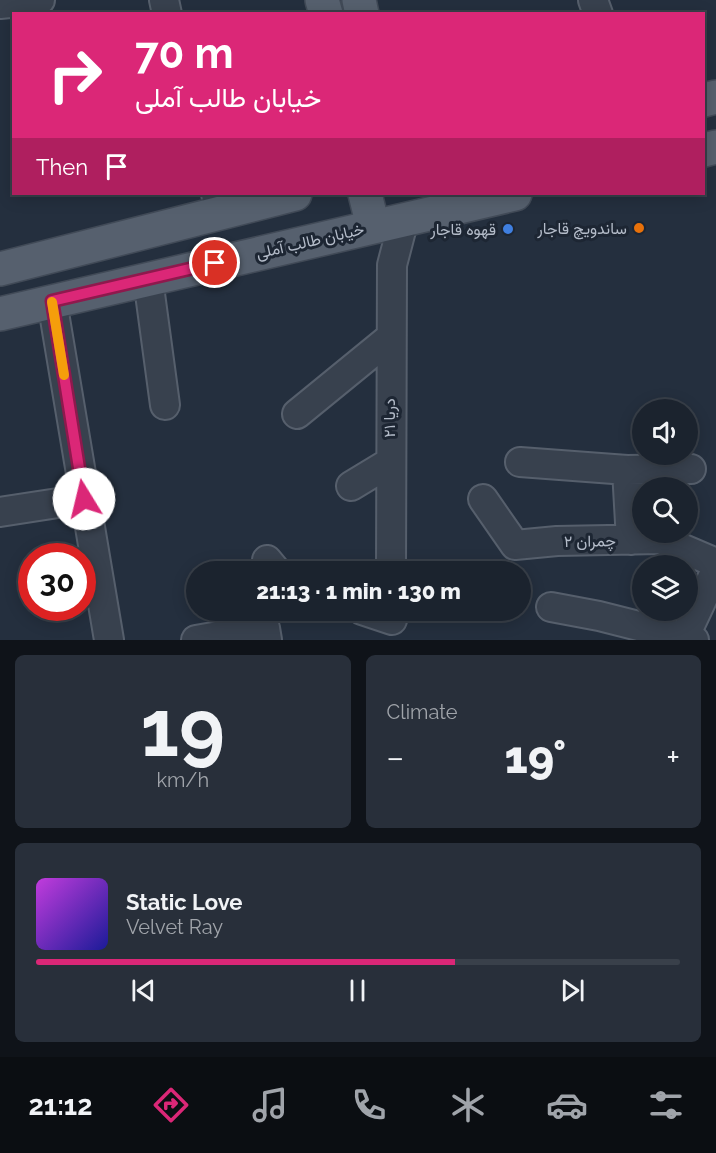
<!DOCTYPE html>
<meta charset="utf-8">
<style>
body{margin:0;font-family:Raleway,Vazirmatn,sans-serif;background:#282f3a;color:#f1f3f6;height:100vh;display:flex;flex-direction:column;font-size:22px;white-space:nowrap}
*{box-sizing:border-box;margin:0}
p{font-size:20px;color:#a0a4aa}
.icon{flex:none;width:33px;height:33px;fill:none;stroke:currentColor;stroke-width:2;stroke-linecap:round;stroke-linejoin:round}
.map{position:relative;height:640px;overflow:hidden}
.drawer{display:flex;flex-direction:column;gap:15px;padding:15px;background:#0f1319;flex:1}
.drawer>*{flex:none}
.top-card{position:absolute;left:12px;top:12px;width:693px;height:183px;border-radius:0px;box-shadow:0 3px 15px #0003,0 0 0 2px #39404a;background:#db2777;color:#fff;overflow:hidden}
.controls{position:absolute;left:632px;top:399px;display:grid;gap:12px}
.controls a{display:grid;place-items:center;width:66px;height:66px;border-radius:50%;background:#1b232e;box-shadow:0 3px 15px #0003,0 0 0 2px #39404a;font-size:30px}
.speed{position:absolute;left:18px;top:543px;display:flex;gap:12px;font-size:30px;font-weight:700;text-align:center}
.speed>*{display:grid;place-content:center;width:78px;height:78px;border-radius:50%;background:#1b232e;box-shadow:0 3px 15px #0003,0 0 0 2px #39404a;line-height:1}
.speed .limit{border:9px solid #d22;background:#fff;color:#111}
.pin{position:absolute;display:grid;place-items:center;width:51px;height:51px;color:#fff;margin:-26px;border:3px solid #fff;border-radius:50%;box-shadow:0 2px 6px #0007}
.me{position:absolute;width:66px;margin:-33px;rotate:351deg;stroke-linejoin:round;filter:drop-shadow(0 0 4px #0008)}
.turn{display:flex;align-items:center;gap:21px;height:126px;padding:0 24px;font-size:27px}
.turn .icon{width:78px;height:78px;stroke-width:2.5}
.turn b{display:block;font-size:42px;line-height:51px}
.then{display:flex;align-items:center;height:57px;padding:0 24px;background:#0003;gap:12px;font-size:22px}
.big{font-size:45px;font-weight:800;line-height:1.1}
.drawer .card{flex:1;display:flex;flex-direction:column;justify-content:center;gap:9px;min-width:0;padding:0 21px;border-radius:9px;background:#282f3a}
.drawer .dial{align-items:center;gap:0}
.dial b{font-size:78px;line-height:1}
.song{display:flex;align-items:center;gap:18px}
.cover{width:72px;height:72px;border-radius:9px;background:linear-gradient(135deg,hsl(290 70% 55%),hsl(240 70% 35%))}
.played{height:6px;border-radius:3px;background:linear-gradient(90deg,#db2777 65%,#39404a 65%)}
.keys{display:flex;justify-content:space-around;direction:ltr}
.heat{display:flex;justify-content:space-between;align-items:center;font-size:33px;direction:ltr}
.drawer .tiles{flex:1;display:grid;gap:15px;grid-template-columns:1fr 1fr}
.card:last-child{grid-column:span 2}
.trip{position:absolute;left:186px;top:561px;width:345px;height:60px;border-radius:30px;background:#1b232e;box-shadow:0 3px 15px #0003,0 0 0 2px #39404a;font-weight:800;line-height:60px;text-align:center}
.tab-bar{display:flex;height:96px;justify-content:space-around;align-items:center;background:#0b0e12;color:#a0a4aa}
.tab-bar .icon{width:42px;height:42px}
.tab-bar .current{color:#db2777}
.tab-bar b{font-size:27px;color:#f1f3f6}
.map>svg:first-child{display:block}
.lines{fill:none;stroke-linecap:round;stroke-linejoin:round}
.minor-casing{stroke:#565f6c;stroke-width:32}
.major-casing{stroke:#414a57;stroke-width:36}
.minor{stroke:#38414e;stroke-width:28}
.major{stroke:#56606e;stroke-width:33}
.route-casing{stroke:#8e194d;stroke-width:15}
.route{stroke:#db2777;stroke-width:10}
.slow{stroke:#f59e0b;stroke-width:10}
.food-dot{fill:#e8710a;stroke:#1d2633;stroke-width:2}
.shop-dot{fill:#3f7fe0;stroke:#1d2633;stroke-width:2}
.labels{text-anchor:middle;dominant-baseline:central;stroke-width:6;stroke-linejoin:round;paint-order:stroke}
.poi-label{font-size:16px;fill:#b4bcc9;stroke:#1d2633;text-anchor:end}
.street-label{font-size:16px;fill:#b4bcc9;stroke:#1d2633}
</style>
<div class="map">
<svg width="716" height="640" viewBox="0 0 716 640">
<rect width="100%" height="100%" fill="#242f3e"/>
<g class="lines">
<g class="minor-casing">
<path id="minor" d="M164,0l3,14
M593,0l5,14
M0,4l40,-4
M216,194l5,17
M148,279l17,126
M52,301l57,339
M297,414l93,-76
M520,462l107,8 64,-1
M627,470l4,70
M351,486l38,-23
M483,499l32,46 42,-4 103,-2 56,24
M0,512l84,-13
M267,560l10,12
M391,572l1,-307 12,-46
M551,607l48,9 95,24
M362,610l30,10
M196,640l69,-12 2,12
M683,640l33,-70"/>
</g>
<g class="major-casing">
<path id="major" d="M322,0l4,14
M359,0l3,14
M704,100l12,-3
M704,150l12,-3
M365,194l8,32
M0,269l295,-75
M0,314l515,-120"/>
</g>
<use href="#minor" class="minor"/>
<use href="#major" class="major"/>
</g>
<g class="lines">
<g class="route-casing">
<path id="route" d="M84,499l-32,-198 163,-38"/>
</g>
<use href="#route" class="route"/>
<path class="slow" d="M52,302l12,73"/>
</g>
<circle class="food-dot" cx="639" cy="228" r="6"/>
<circle class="shop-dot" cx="508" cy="229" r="6"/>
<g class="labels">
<g class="poi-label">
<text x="627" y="228">ساندویچ قاجار</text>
<text x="496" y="229">قهوه قاجار</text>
</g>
<g class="street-label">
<text transform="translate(310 241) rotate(-13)">خیابان طالب آملی</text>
<text transform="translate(389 418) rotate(-90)">دریا ۲۱</text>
<text transform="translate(590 541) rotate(-1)">چمران ۲</text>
</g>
</g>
</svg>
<div class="controls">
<a><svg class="icon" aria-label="sound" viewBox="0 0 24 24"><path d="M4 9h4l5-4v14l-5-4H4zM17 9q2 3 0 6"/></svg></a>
<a><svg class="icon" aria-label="search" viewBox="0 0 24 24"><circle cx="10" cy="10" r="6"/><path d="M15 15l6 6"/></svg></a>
<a><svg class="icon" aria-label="layers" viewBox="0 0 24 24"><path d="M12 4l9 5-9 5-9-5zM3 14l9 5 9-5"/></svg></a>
</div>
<div class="speed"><div class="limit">30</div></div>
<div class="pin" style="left:215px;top:263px;background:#d93025"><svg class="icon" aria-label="arrive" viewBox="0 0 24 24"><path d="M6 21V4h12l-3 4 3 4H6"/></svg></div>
<svg class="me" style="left:84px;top:499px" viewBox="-20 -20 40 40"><circle r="19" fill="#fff"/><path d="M0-13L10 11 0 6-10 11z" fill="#db2777"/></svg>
<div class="trip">21:13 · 1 min · 130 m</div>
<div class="top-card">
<div class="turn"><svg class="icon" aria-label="right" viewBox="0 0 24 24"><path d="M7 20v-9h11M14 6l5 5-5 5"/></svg><div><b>70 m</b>خیابان طالب آملی</div></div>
<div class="then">Then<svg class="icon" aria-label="arrive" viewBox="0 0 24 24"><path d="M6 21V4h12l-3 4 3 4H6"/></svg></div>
</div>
</div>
<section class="drawer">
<div class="tiles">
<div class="card dial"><b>19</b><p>km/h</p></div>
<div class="card"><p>Climate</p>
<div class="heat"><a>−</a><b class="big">19°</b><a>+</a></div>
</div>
<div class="card">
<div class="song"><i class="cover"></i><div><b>Static Love</b><p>Velvet Ray</p></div></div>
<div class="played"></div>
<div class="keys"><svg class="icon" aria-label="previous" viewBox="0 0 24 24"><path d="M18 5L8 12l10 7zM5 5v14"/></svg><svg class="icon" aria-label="pause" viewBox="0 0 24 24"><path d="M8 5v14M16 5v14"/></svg><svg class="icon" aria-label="next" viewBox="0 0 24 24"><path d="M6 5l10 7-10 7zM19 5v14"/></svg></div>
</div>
</div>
</section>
<nav class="tab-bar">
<b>21:12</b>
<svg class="icon current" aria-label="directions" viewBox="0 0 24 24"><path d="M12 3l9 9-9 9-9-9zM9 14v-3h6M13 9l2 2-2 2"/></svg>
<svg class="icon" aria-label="music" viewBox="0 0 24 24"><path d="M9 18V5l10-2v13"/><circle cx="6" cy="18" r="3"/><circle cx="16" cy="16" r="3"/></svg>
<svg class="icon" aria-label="phone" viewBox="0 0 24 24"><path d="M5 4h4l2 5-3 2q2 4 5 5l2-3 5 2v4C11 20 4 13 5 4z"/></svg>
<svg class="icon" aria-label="climate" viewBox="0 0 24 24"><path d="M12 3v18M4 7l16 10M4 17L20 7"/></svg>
<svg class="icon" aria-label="car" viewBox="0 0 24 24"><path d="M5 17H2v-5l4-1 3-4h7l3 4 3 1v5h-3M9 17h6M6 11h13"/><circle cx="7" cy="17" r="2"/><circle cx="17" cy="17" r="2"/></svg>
<svg class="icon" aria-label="filters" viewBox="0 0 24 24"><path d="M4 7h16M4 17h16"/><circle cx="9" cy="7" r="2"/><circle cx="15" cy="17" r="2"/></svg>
</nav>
